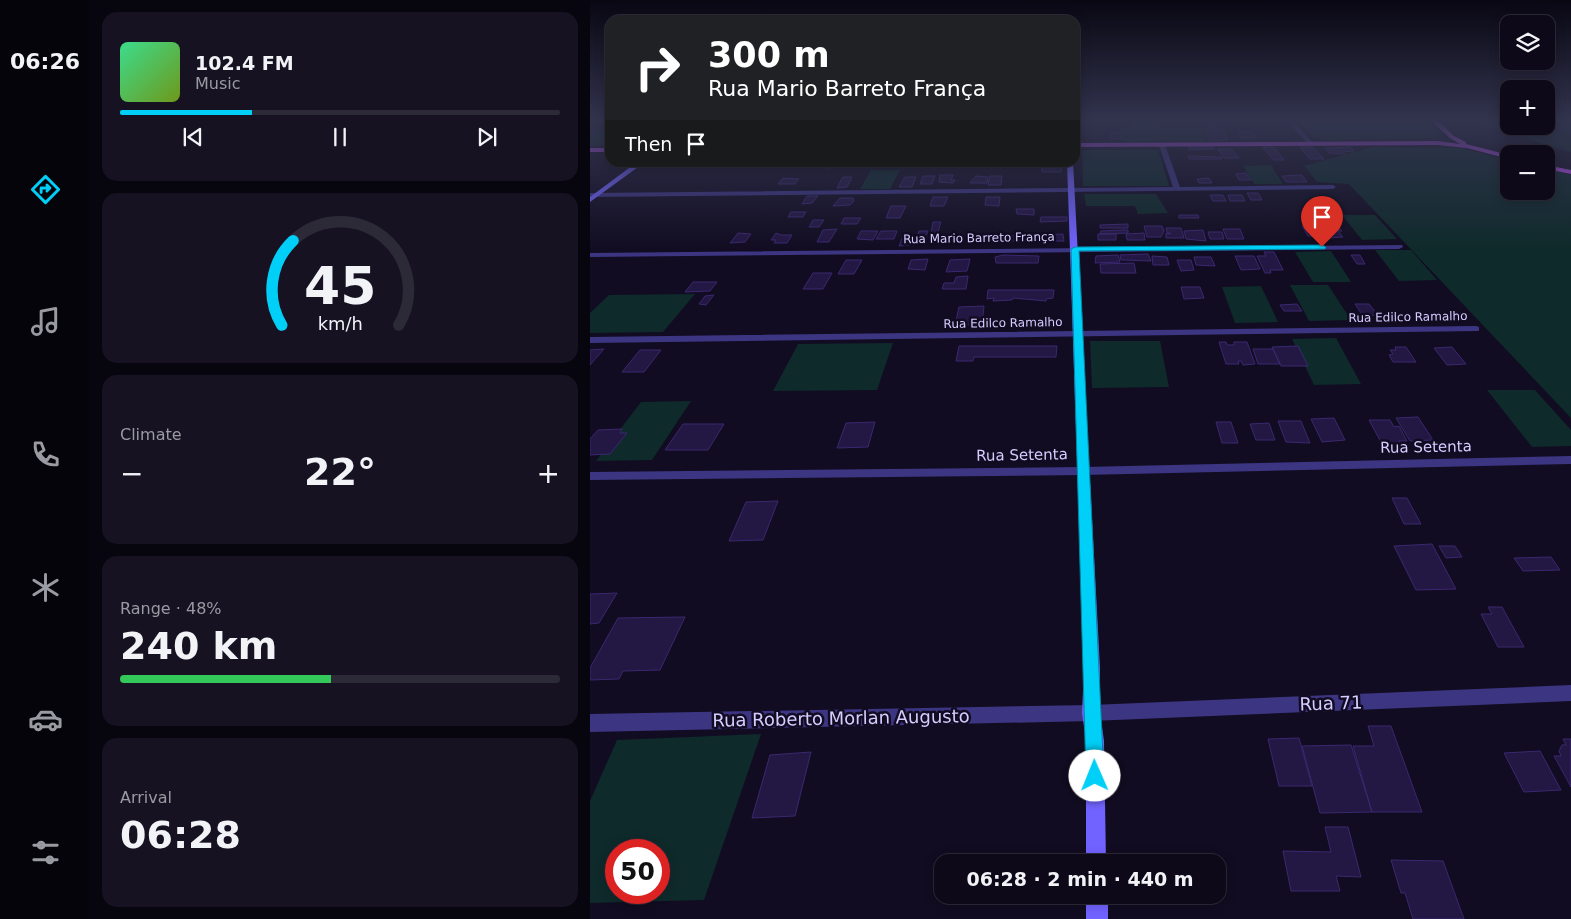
<!DOCTYPE html>
<meta charset="utf-8">
<style>
body{margin:0;font-family:"DejaVu Sans",sans-serif;background:#161222;color:#f1f3f6;height:100vh;display:flex;flex-direction:column;font-size:19px;white-space:nowrap}
*{box-sizing:border-box;margin:0}
p{font-size:16px;color:#9a9aa2}
.icon{flex:none;width:28px;height:28px;fill:none;stroke:currentColor;stroke-width:2;stroke-linecap:round;stroke-linejoin:round}
.map{position:relative;flex:1;overflow:hidden}
.side{display:flex;flex-direction:column;gap:12px;padding:12px;background:#07050e;width:500px}
.side>*{flex:none}
.top-card{position:absolute;left:15px;top:15px;width:475px;height:152px;border-radius:15px;box-shadow:0 2px 12px #0003,0 0 0 1px #2d2a38;background:#202124;color:#fff;overflow:hidden}
.controls{position:absolute;left:910px;top:15px;display:grid;gap:10px}
.controls a{display:grid;place-items:center;width:55px;height:55px;border-radius:10px;background:#0d0919;box-shadow:0 2px 12px #0003,0 0 0 1px #2d2a38;font-size:25px}
.speed{position:absolute;left:15px;top:839px;display:flex;gap:10px;font-size:25px;font-weight:700;text-align:center}
.speed>*{display:grid;place-content:center;width:65px;height:65px;border-radius:50%;background:#0d0919;box-shadow:0 2px 12px #0003,0 0 0 1px #2d2a38;line-height:1}
.speed .limit{border:8px solid #d22;background:#fff;color:#111}
.pin{position:absolute;display:grid;place-items:center;width:42px;height:42px;color:#fff;margin:-51px -21px;border-radius:50% 50% 50% 0;rotate:-45deg;box-shadow:0 0 5px #0007}
.pin .icon{rotate:45deg}
.me{position:absolute;width:55px;margin:-28px;rotate:359deg;stroke-linejoin:round;filter:drop-shadow(0 0 4px #0008)}
.turn{display:flex;align-items:center;gap:18px;height:105px;padding:0 20px;font-size:22px}
.turn .icon{width:65px;height:65px;stroke-width:2.5}
.turn b{display:block;font-size:35px;line-height:42px}
.then{display:flex;align-items:center;height:48px;padding:0 20px;background:#0003;gap:10px;font-size:19px}
.big{font-size:38px;font-weight:700;line-height:1.1}
.side .widget{flex:1;display:flex;flex-direction:column;justify-content:center;gap:8px;min-width:0;padding:0 18px;border-radius:15px;background:#161222}
.side .dial{align-items:center;gap:0}
.dial svg{height:130px;overflow:visible;fill:none;stroke:#2d2a38;stroke-width:7;stroke-linecap:round;text-anchor:middle}
.dial text{fill:#f1f3f6;stroke:none}
.song{display:flex;align-items:center;gap:15px}
.cover{width:60px;height:60px;border-radius:8px;background:linear-gradient(135deg,hsl(150 70% 55%),hsl(80 70% 35%))}
.played{height:5px;border-radius:2px;background:linear-gradient(90deg,#00cff7 30%,#2d2a38 30%)}
.keys{display:flex;justify-content:space-around;direction:ltr}
.heat{display:flex;justify-content:space-between;align-items:center;font-size:28px;direction:ltr}
.charge{height:8px;border-radius:4px;background:linear-gradient(90deg,#34c759 48%,#2d2a38 0)}
.trip{position:absolute;left:344px;top:854px;width:292px;height:50px;border-radius:15px;background:#0d0919;box-shadow:0 2px 12px #0003,0 0 0 1px #2d2a38;font-weight:700;line-height:50px;text-align:center}
main{display:flex;flex:1;min-height:0}
.tabs{display:flex;flex-direction:column;width:90px;justify-content:space-around;align-items:center;background:#05040a;color:#9a9aa2}
.tabs .icon{width:35px;height:35px}
.tabs .active{color:#00cff7}
.tabs b{font-size:22px;color:#f1f3f6}
.map>svg:first-child{display:block}
.green{fill:#0f2a2b;fill-rule:evenodd}
.building{fill:#231743;stroke:#3b2870}
.lines{fill:none;stroke-linecap:round;stroke-linejoin:round}
.street{fill:#3c3582;fill-rule:evenodd}
.secondary{fill:#7163ff;fill-rule:evenodd}
.primary{fill:#c953ff;fill-rule:evenodd}
.route{fill:#00cff7;stroke:#0087a1}
.labels{text-anchor:middle;dominant-baseline:central;stroke-width:5;stroke-linejoin:round;paint-order:stroke}
.far-street-label{font-size:12px;fill:#d5ccff;stroke:#110c21}
.street-label{font-size:15px;fill:#d5ccff;stroke:#110c21}
.near-street-label{font-size:18px;fill:#d5ccff;stroke:#110c21}
</style>
<main>
<nav class="tabs">
<b>06:26</b>
<svg class="icon active" aria-label="directions" viewBox="0 0 24 24"><path d="M12 3l9 9-9 9-9-9zM9 14v-3h6M13 9l2 2-2 2"/></svg>
<svg class="icon" aria-label="music" viewBox="0 0 24 24"><path d="M9 18V5l10-2v13"/><circle cx="6" cy="18" r="3"/><circle cx="16" cy="16" r="3"/></svg>
<svg class="icon" aria-label="phone" viewBox="0 0 24 24"><path d="M5 4h4l2 5-3 2q2 4 5 5l2-3 5 2v4C11 20 4 13 5 4z"/></svg>
<svg class="icon" aria-label="climate" viewBox="0 0 24 24"><path d="M12 3v18M4 7l16 10M4 17L20 7"/></svg>
<svg class="icon" aria-label="car" viewBox="0 0 24 24"><path d="M5 17H2v-5l4-1 3-4h7l3 4 3 1v5h-3M9 17h6M6 11h13"/><circle cx="7" cy="17" r="2"/><circle cx="17" cy="17" r="2"/></svg>
<svg class="icon" aria-label="filters" viewBox="0 0 24 24"><path d="M4 7h16M4 17h16"/><circle cx="9" cy="7" r="2"/><circle cx="15" cy="17" r="2"/></svg>
</nav>
<section class="side">
<div class="widget">
<div class="song"><i class="cover"></i><div><b>102.4 FM</b><p>Music</p></div></div>
<div class="played"></div>
<div class="keys"><svg class="icon" aria-label="previous" viewBox="0 0 24 24"><path d="M18 5L8 12l10 7zM5 5v14"/></svg><svg class="icon" aria-label="pause" viewBox="0 0 24 24"><path d="M8 5v14M16 5v14"/></svg><svg class="icon" aria-label="next" viewBox="0 0 24 24"><path d="M6 5l10 7-10 7zM19 5v14"/></svg></div>
</div>
<div class="widget dial"><svg viewBox="0 0 100 80">
<path d="M14 69A42 42 0 1 1 86 69"/>
<path d="M14 69A42 42 0 0 1 21 17" stroke="#00cff7"/>
<text x="50" y="56" font-size="32" font-weight="700">45</text>
<text x="50" y="72" font-size="11">km/h</text>
</svg></div>
<div class="widget"><p>Climate</p>
<div class="heat"><a>−</a><b class="big">22°</b><a>+</a></div>
</div>
<div class="widget"><p>Range · 48%</p><b class="big">240 km</b><div class="charge"></div></div>
<div class="widget"><p>Arrival</p><b class="big">06:28</b></div>
</section>
<div class="map">
<svg width="981" height="919" viewBox="0 0 981 919">
<rect width="100%" height="100%" fill="#110c21"/>
<path class="green" d="M541,121h25l2,6h42l7,14 -85,1 -2,-15h12z
M709,121h127l13,11 -3,6 -111,2 -11,-3z
M892,121h27v5h37v-5h25v31l-99,-29z
M0,132h20v14h-20z
M782,147l88,1 49,12v31h37v-22l25,6v243l-222,-234 -32,-2 -13,-16z
M492,150h76l11,36h-86z
M681,165l12,19h-29l-11,-18z
M281,170h29l-10,19h-30z
M494,194h72l12,19 -30,1 -3,-8h-49z
M752,215h33l22,24 -35,1z
M785,250h36l26,30 -38,1z
M741,251l20,31h-38l-18,-30z
M700,285h38l23,35 -42,1z
M671,286l17,36 -43,1 -13,-36z
M105,294l-32,38 -73,1v-20l19,-18z
M746,338l25,46 -47,1 -22,-46z
M500,341h70l9,46 -77,1z
M303,343l-16,47 -104,1 25,-47z
M897,390h48l36,40v16l-39,1z
M101,401l-39,59 -56,1 45,-59z
M171,734l-57,166 -114,3v-102l27,-61zM26,850h43v42h-43z"/>
<path class="building" d="M612,126h19l7,14 -18,1z
M530,132l2,7h-10l-2,-6z
M648,132h15l3,6h-15z
M598,147h26v2l-25,1z
M673,147h11l10,13h-11z
M710,147h12l12,12h-14z
M760,147l4,4 -11,1 2,2 -16,-1 -4,-5z
M628,149h13l8,9h-15z
M598,156l33,1 1,2h-33z
M248,162h7l-4,5 -15,1 3,-4z
M304,162h33l-1,5h-34z
M452,167h19v5h-19z
M656,173l5,7h-12l-3,-6z
M350,175h13l-2,5h4l-2,3 -14,-1z
M712,175l5,7h-21l-4,-6z
M333,176h12l-3,8h-12z
M386,176l12,1 -1,6h-17z
M400,176h12l-1,9h-13z
M253,177h9l-5,10 -10,1z
M315,177h11l-4,10h-13z
M193,178l16,1 -4,5h-17z
M619,178l3,5h-13l-2,-4z
M657,193h11l4,7h-11z
M620,195h13l3,6h-13z
M638,195h14l3,6h-15z
M217,196h11l-6,7 -10,1z
M343,197h15l-4,9h-14z
M396,197h14l-1,9 -14,-1z
M250,198h13l1,3 -4,4 -17,1z
M301,206h15l-6,12h-14z
M426,209h18v6l-17,-1z
M201,212h15l-3,5h-15z
M589,215h19l1,3h-20z
M451,217h26v4l-27,1z
M254,218h17l-4,6h-16z
M223,220h11l-5,7h-10z
M343,222h8l-3,10 -7,1z
M728,223h18l6,8h-4l5,6 -14,1z
M538,224v4h-28v-3z
M554,226h18l2,5 -3,6h-14z
M712,226h15l7,10h-16z
M576,228h15l3,10h-18v-5l5,1 -4,-2z
M247,229l-8,13h-12l6,-12z
M633,229h17l4,10h-17z
M532,230h6v3l-28,1 1,-3z
M613,230l3,11 -20,-2 -2,-8z
M271,231h17l-5,9 -16,-1z
M291,231h16l-3,8h-18z
M329,231h9l-5,11 -8,-1z
M618,232h14l2,7h-14z
M148,233l13,1 -6,8 -15,1z
M186,233l5,2h11l-5,8h-13l2,-3h-5z
M554,233l1,7h-18l-1,-6z
M473,234l1,7h-68l2,-5z
M508,234h18v6h-18z
M323,235l-3,10 -11,1 4,-10z
M674,252h10l9,18h-13l1,3h-6l-8,-17h9z
M558,254l3,7 -30,-1 -1,-5z
M413,255l36,1 -1,7h-42l-1,-6z
M528,255l2,7 -25,1 1,-7z
M761,255h9l5,9h-8z
M562,256l15,1 2,8h-16z
M645,256h19l6,13 -19,1z
M604,257h17l4,9 -19,-1z
M338,259l-3,11 -17,-1 3,-9z
M380,259l-3,12 -21,1 4,-12z
M256,260h16l-8,14h-16z
M587,260h14l3,10 -13,1z
M544,263l2,10h-35l-1,-9z
M223,273h19l-9,16h-20z
M378,276l-2,13h-24l2,-6h10l2,-6z
M103,282h24l-7,9 -25,1z
M591,287h19l4,11 -20,1z
M398,290h66l-1,8 -7,1v2l-33,-3 -1,2 -19,1 1,-3 -7,1z
M124,295l-8,10 -7,-1 6,-8z
M707,304l5,7h-18l-4,-6z
M765,304h14l9,11 -15,1z
M394,306l-2,19h-27l4,-18z
M629,342h7l1,3h7v-3h13l8,22 -12,1 -2,-4h-3l1,3h-13z
M369,346h98l-1,11h-82l-1,4h-17z
M708,346l10,20h-27l-9,-19z
M805,347h11l10,15h-23l-4,-7 4,-1 -3,-4h6z
M862,347l14,17 -19,1 -13,-17z
M14,349l-14,16v-15z
M663,349h20l7,15h-22z
M50,350h21l-17,22h-22z
M828,417l15,23 -23,1 -14,-23z
M744,418l11,22 -23,2 -11,-23z
M779,420h21l4,7 5,-1 8,15h-8l1,3h-18z
M688,421h23l9,22 -24,-1z
M285,422l-7,25 -31,1 9,-25z
M626,422h15l7,21h-16z
M679,423l6,17h-19l-6,-16z
M93,424h41l-16,26h-43z
M32,429l-2,4h7l-17,21 -20,1v-16l8,-9z
M802,498h15l14,26h-17z
M188,501l-15,39 -34,1 17,-39z
M842,544l24,45 -40,1 -22,-44z
M849,546h16l7,11 -16,1z
M961,557l9,13 -37,1 -9,-13z
M27,593l-18,30 -9,1v-30z
M898,607h14l22,40h-26l-17,-33h11z
M95,617l-25,53 -37,1 -4,8 -29,1v-12l28,-50z
M778,726h23l31,86h-50l-19,-66h21z
M709,738l13,48h-33l-11,-47z
M973,739h8v48l-17,-31h7l-2,-5 3,-6h4z
M761,745l21,67 -52,1 -18,-67z
M950,751l21,39 -37,2 -20,-39z
M221,752l-16,64 -43,2 18,-63z
M735,827h23l13,50 -25,-1 4,15h-49l-8,-40 48,1z
M801,860l52,1 21,58h-51l-8,-26h-4z"/>
<g class="lines">
<path class="street" d="M697,121h6l20,22v2h-4z
M846,121h19l-21,3z
M572,143l3,2 15,42 153,-2 3,2 -3,2 -743,8v-4l583,-6 -14,-42z
M812,245l1,2 -4,2 -809,8v-4z
M886,326l3,1v4l-889,12v-6z
M981,456v8l-488,11 -493,5v-8l493,-5z
M981,685v16l-480,20 -501,11v-18l501,-9z"/>
<path class="secondary" d="M47,162h8l-55,40v-5z
M477,162h6l27,506v45l4,28 2,121h-20v-121l-4,-28 2,-45z
M496,895h22v24h-22z"/>
<path class="primary" d="M841,121h7l16,15 12,6v2l43,11v4l-42,-11 -29,-3 -363,2v-4l363,-2 22,3 -10,-6z
M0,148h20v4h-20z
M956,165l25,5v4l-25,-5z"/>
</g>
<linearGradient id="sky" x2="0" y2="1"><stop stop-color="#090712"/><stop offset="0.48" stop-color="#32344e"/><stop offset="1" stop-color="#32344e" stop-opacity="0"/></linearGradient>
<rect width="981" height="250" fill="url(#sky)"/>
<path class="route" d="M732,245l4,2 -1,2 -246,2 25,525 -3,6 -6,3 -6,-3 -3,-6 -15,-527 4,-2z"/>
<g class="labels">
<g class="far-street-label">
<text transform="translate(389 238) rotate(-1)">Rua Mario Barreto França</text>
<text transform="translate(818 317) rotate(-1)">Rua Edilco Ramalho</text>
<text transform="translate(413 323) rotate(-1)">Rua Edilco Ramalho</text>
</g>
<g class="street-label">
<text transform="translate(836 447) rotate(-1)">Rua Setenta</text>
<text transform="translate(432 455) rotate(-1)">Rua Setenta</text>
</g>
<g class="near-street-label">
<text transform="translate(741 703) rotate(-2)">Rua 71</text>
<text transform="translate(251 718) rotate(-1)">Rua Roberto Morlan Augusto</text>
</g>
</g>
</svg>
<div class="controls">
<a><svg class="icon" aria-label="layers" viewBox="0 0 24 24"><path d="M12 4l9 5-9 5-9-5zM3 14l9 5 9-5"/></svg></a>
<a>+</a>
<a>−</a>
</div>
<div class="speed"><div class="limit">50</div></div>
<div class="pin" style="left:732px;top:247px;background:#d93025"><svg class="icon" aria-label="arrive" viewBox="0 0 24 24"><path d="M6 21V4h12l-3 4 3 4H6"/></svg></div>
<svg class="me" style="left:505px;top:776px" viewBox="-20 -20 40 40"><circle r="19" fill="#fff"/><path d="M0-13L10 11 0 6-10 11z" fill="#00cff7"/></svg>
<div class="trip">06:28 · 2 min · 440 m</div>
<div class="top-card">
<div class="turn"><svg class="icon" aria-label="right" viewBox="0 0 24 24"><path d="M7 20v-9h11M14 6l5 5-5 5"/></svg><div><b>300 m</b>Rua Mario Barreto França</div></div>
<div class="then">Then<svg class="icon" aria-label="arrive" viewBox="0 0 24 24"><path d="M6 21V4h12l-3 4 3 4H6"/></svg></div>
</div>
</div>
</main>
